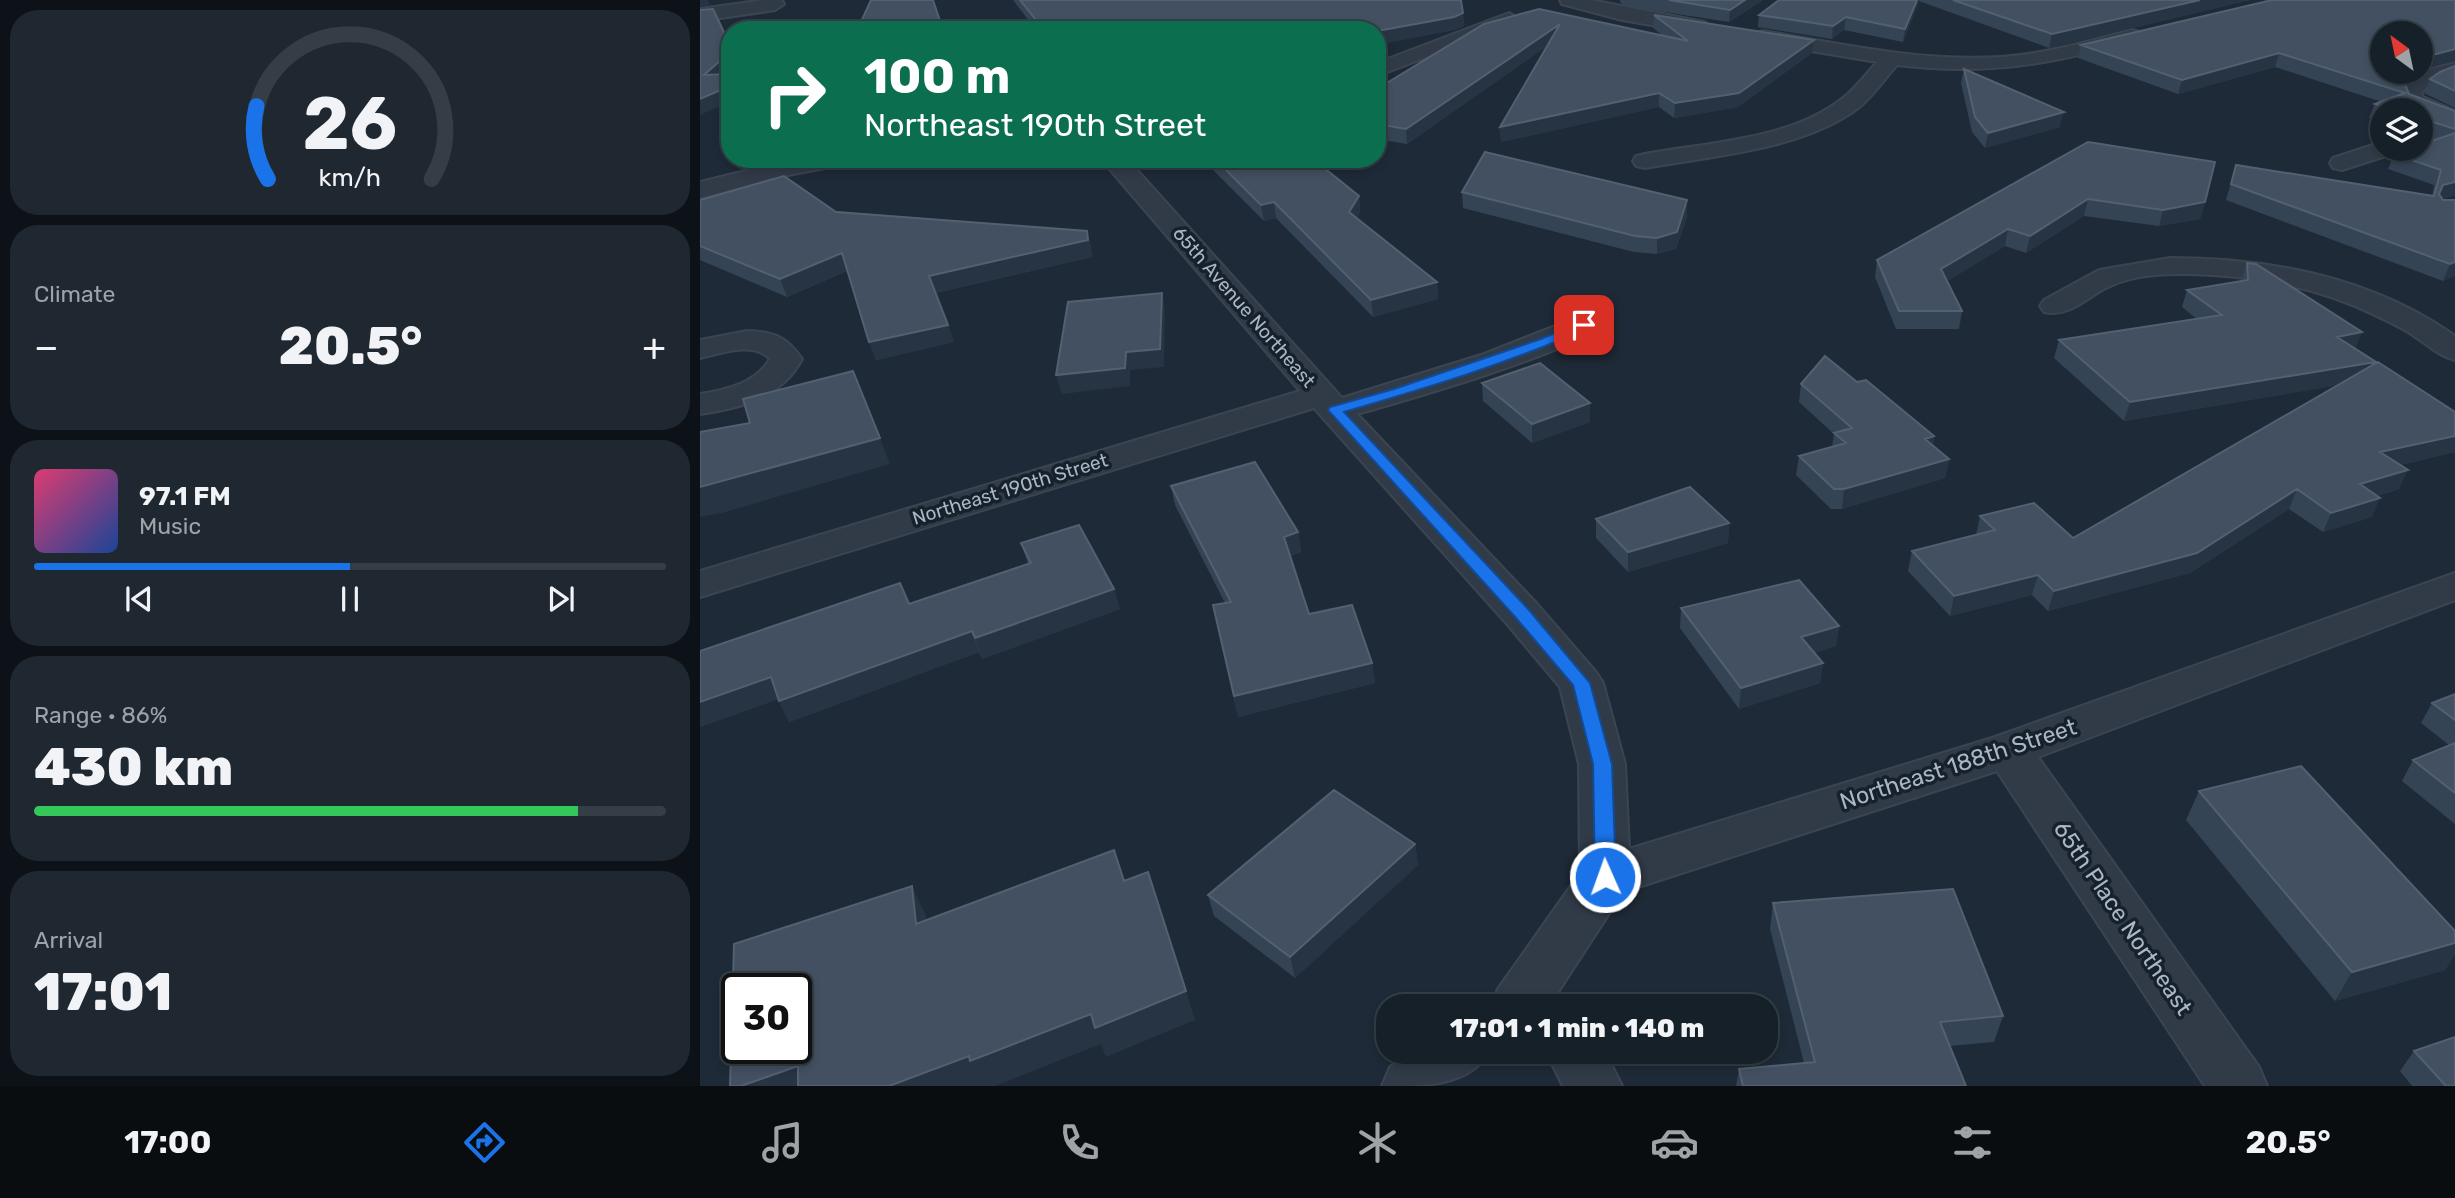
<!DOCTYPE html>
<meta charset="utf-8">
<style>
body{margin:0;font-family:Rubik,sans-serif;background:#1f2831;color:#f1f3f6;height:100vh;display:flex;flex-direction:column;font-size:26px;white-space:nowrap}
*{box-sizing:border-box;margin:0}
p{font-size:23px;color:#9ea3a8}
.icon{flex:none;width:38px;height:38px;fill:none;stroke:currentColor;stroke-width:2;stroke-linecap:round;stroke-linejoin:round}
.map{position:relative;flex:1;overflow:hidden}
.side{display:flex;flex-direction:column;gap:10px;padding:10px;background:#0c1217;width:700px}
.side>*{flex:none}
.banner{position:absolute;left:21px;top:21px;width:665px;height:147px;border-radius:28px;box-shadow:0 4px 10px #0003,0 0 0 2px #353e46;background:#0b6e4f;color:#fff;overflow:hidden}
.needle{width:46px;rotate:327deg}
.buttons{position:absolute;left:1670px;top:21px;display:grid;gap:14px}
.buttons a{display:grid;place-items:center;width:63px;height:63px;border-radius:50%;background:#162029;box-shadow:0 4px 10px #0003,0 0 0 2px #353e46;font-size:35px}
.speed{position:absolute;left:21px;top:973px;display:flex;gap:14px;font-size:35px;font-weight:700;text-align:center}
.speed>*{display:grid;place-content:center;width:91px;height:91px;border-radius:50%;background:#162029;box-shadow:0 4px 10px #0003,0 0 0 2px #353e46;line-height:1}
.speed .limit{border:4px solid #111;border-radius:10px;background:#fff;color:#111}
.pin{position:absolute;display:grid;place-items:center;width:60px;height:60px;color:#fff;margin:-30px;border-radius:14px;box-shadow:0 4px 10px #0006}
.me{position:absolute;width:77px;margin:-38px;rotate:358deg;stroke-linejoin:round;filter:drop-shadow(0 0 5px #0008)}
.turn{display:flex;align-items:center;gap:24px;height:147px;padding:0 28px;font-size:32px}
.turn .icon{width:91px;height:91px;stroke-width:2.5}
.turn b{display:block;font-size:49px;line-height:60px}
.big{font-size:52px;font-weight:800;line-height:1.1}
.side .widget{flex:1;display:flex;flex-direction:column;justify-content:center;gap:10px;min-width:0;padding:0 24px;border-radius:28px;background:#1f2831}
.side .dial{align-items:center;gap:0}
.dial svg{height:182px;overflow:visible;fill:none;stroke:#353e46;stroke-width:7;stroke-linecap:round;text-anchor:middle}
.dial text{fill:#f1f3f6;stroke:none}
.song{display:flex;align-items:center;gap:21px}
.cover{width:84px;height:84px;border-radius:10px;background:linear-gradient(135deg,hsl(340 70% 55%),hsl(220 70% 35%))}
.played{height:7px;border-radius:4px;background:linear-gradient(90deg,#1a73e8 50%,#353e46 50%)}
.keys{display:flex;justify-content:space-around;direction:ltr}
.heat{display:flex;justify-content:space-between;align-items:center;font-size:38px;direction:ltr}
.charge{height:10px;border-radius:5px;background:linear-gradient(90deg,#34c759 86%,#353e46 0)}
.trip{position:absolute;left:676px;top:994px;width:402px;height:70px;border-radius:28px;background:#162029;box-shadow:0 4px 10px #0003,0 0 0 2px #353e46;font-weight:800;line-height:70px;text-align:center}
.menu{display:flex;height:112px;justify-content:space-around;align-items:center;background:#090d10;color:#9ea3a8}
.menu .icon{width:49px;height:49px}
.menu .active{color:#1a73e8}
.menu b{font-size:32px;color:#f1f3f6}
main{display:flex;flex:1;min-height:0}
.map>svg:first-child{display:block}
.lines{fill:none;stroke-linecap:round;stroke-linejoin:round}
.minor-casing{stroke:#3b4551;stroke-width:4}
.minor{fill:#313b48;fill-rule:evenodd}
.wall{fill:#354454}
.shaded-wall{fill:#263444}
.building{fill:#425061;stroke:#526070;stroke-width:2;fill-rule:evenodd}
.route{fill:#1a73e8;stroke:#114b97;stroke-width:2}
.labels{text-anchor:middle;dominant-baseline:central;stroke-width:7;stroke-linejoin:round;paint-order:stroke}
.street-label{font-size:19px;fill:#abb6c5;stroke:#17212c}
.near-street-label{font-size:23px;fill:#abb6c5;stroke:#17212c}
</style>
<main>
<section class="side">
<div class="widget dial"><svg viewBox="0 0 100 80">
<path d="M14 69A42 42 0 1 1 86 69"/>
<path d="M14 69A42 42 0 0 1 9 37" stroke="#1a73e8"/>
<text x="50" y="56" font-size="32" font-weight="700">26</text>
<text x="50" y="72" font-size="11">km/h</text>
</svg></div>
<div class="widget"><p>Climate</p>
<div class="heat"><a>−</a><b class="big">20.5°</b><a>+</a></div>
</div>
<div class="widget">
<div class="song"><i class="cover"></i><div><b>97.1 FM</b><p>Music</p></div></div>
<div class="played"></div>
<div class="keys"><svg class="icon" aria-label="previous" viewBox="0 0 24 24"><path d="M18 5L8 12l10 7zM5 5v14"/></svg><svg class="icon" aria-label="pause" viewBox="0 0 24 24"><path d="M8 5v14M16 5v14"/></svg><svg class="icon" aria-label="next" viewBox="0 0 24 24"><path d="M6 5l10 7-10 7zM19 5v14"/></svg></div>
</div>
<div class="widget"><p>Range · 86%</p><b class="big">430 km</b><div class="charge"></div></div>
<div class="widget"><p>Arrival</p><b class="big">17:01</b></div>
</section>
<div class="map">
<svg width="1755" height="1086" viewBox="0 0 1755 1086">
<rect width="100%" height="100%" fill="#1e2a37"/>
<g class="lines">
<g class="minor-casing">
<path id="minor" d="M64,0h18l2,4 -9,6 -75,11v-12z
M860,0h31l113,22 10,6 -10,6 -82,-14 -60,-16z
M809,13l10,6 -3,4 -139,53v-13z
M1432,30l7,2 3,4 -3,4c-89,24 -149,36 -242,25 -13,14 -24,32 -40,44 -56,41 -145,47 -212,59l-9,-2 -3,-5 3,-5 9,-2c65,-12 145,-14 198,-56 13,-10 23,-24 34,-36l-114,-19 -7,-2 -3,-4 3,-4 7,-2c79,13 158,31 238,26 45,-3 88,-16 131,-27z
M1755,63v13l-22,7 -12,9 2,5 32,14v15l-50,-20 -6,-16c13,-18 36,-22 56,-27z
M1682,142v7h13l-3,5 -50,16 -9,-2 -3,-5 3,-5z
M94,159h55l-3,5 -68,13 -78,21v-16z
M401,159h26l215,239 139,-43 92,-36 11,-3 11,3 4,6c-17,25 -203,78 -242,89l180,190 59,68 7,11 22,81 4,85 363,-111 463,-165v27l-417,157 221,310 8,19h-62l-208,-315 -374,121 -74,114h-59l8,-17 82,-116 -1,-109 -19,-77 -53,-63 -193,-216 -614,189v-26l600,-180z
M1470,258c100,0 203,20 285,78v24c-16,-4 -27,-15 -41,-24 -11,-8 -25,-14 -37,-20 -51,-25 -109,-38 -165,-41 -33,-2 -76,-3 -106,13 -20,10 -38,30 -62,24l-4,-6 4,-6 55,-30z
M47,331c27,1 39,5 55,28 -21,39 -60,49 -102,55v-20c26,-4 56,-11 70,-35 -16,-18 -49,-6 -70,-1v-18z
M713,1052h77c-22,34 -63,34 -108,34l8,-19z
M846,1052h59l17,34h-59z"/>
</g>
<use href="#minor" class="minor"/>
</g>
<path class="wall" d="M313,0h448l2,13 1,13 -9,4h-419z
M920,0h143l-34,22 -104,-16 -5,-4z
M1079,0h471l-201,48 -130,-47 -16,41 -59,-12 -12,9 -74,-12 1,-12z
M1755,0v61l-31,8 -42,3h37l-15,9 5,13 46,17v84l-12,4 12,1v76l-12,5 -217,-81 10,-35 196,31 2,-11 -46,-16 6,-15 41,-14 -15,-5v-25h-38v12l-13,-4 6,-14 7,-2 -107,-35 -97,27 -100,-36 3,-13z
M954,15l160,25 -2,13 -74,54 -64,11 -15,-11 -158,35 -1,-15 47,-81 -140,98 -30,-5v-50l107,-65 179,12 -10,-8z
M1755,66v42l-31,-15 6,-14z
M1264,69l96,58 -75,21 -13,-16 -11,-49z
M1388,142l117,60 -5,17 -41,7 -75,-10 -58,37 -21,-7 -58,35 15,30 -3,18h-63l-21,-52 2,-17z
M505,159h108l46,37 1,16 -3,6 80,64 1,17 -65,18 -97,-99 -12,3 -59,-59z
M762,192l225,25 -11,32 -19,5 -23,-2 -171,-44z
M0,200l387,31 4,17 1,9 -157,36 13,32 6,17 -78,18 -29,-89 -60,26 -87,-37z
M1547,263l128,101 80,48v40l-55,13 -1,24 -22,7 -5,21 -49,15 -34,-23 -99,64 -142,38 -16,-16 -82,21 -42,-45 4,-20 64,-16 4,-19 93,22 266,-153 -215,36 -70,-63 5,-18 138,-21 -15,-12 5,-17 54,-9z
M1157,382l77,54 -1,10 16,13 -4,19 -103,31h-11l-35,-34 3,-19 33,-9 2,-13 -35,-32 2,-18z
M782,383l108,39 -58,21 -49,-42z
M471,486l127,46 3,20 -11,4 19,58 63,49 3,20 -137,34 -25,-112 12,-2 -50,-98z
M896,519l133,4 -1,20 -100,29 -32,-34z
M321,543l93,46 6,20 -138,50 -3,-7 -190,70 -11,-23 -78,28v-76l209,-47 119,-40z
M981,608l158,18 -3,20 -22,7 9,10 -3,20 -81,26 -59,-81z
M1755,694v130l-53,-43 11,-21 36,-15 -28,-22 11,-20z
M1499,791l256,140v23l-10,16 -110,31 -149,-181z
M715,844l3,21 -123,113 -81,-62 -6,-21z
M1073,903l230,113 -9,26 -44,4 16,40h-230l3,-17 65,-6 -34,-134z
M1714,1051l41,35h-43l-12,-15z"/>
<path class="shaded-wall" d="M0,0h8l2,5 -10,2z
M1045,0h18l-34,22 1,-12z
M1217,0h2l-16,42 2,-13z
M1500,0h50l-201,48 3,-14z
M763,13l1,13 -9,4 -78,15v-14z
M1146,17l-2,13 -12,9 1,-13z
M860,24v13l-153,107 -1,-15z
M1114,40l-2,13 -74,54 -64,11 1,-15z
M1755,49v12l-31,8 -4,2v-10l9,-5z
M30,52v18l-20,18 -6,-13z
M1579,53l-4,14 -97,27 4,-14z
M1705,72h14l-16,10 -1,-5z
M30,86v16l-30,13v-16z
M959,93v14l-158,35 -1,-15z
M1364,112l-4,15 -75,21 3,-15z
M1755,182v13l-18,6 6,-16z
M659,196l1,16 -9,16 -2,-16z
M1388,199l-4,17 -58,37 4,-17z
M987,200v17l-11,32 -19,5v-16z
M574,202l2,16 -12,3 -3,-16z
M1505,202l-5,17 -41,7 4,-16z
M1308,229l-3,17 -67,41 3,-18z
M387,231l4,17 1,9 -158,36 -5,-17z
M142,253l6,17 -61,27 -7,-18z
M1755,262v14l-12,5 7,-17z
M737,282l1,17 -65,18 -2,-17z
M462,293l3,17 -1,57 -34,3v16l-68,8 -6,-19 70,-23z
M248,325l6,17 -78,18 -7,-18z
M1662,332l-7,18 -18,-13z
M1676,362l-7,18 -245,41 6,-19z
M890,403v19l-58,21v-19z
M1234,436l-3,19 -6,-16z
M1755,436v16l-83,19 8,-19z
M180,438l10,26 -168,49 -22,4v-30z
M1249,459l-4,19 -103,31 2,-20z
M1708,470l-9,19 -48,14 9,-19z
M1597,489l-8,20 -99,64 -142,38 6,-20z
M1680,498l-8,19 -49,15 8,-19z
M1029,523l-1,20 -100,29v-20z
M598,532l3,20 -14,4 -3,-19z
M1338,575l-6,20 -82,21 4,-20z
M414,589l6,20 -138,50 -7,-21z
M1139,626l-3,20 -38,12 3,-21z
M272,631l7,21 -190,70 -10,-21z
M672,663l3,20 -137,34 -4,-21z
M1123,663l-3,20 -81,26 2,-21z
M71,677l11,21 -82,29v-25z
M715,844l3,21 -123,113 -5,-21z
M212,886l14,30 4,37 -14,-29z
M1755,943v11l-10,16 -110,31 17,-29z
M486,991l9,29 -89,37 -5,-13 -106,42h-106l80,-30 122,-42z
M98,1066l13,20h-70z"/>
<path class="building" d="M171,0h62l10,30h-80l-3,-6z
M320,0h441l2,13 -9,4 -77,14v-1h-333z
M969,0h76l-15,10z
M1079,0h138l-12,29 -59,-12 -13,9 -74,-11z
M1253,0h247l-148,34z
M1572,0h183v49l-26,7 -9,5v-28h-38v39h23l-3,5 7,17 46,17v18l-35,-11v-8h-26l-19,-6 30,-11 -126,-40 -97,27 -101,-35z
M13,9l17,36v7l-26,23 26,-1v12l-30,13v-89z
M839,9l149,32 -34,-26 160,25 -75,53 -64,10 -16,-10 -159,34 60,-103 -154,105 -29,-5v-35l107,-65z
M1755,66v25l-25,-12 10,-7z
M1264,69l100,43 -76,21 -13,-16z
M1755,133v49l-12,3 -4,9 4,6h12v62l-5,2 -219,-80 5,-19 198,31 7,-26 -47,-16 15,-5h11v-4z
M1388,142l127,20 -10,40 -42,8 -75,-11 -58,37 -22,-7 -67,40 21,42h-63l-22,-51z
M785,152l202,48 -10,32 -20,6 -22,-2 -173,-44z
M515,159h98l46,37 -10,16 88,70 -66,18 -97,-98 -13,3z
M84,176l52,36 251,19 1,9 -159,36 19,49 -79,17 -27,-89 -62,26 -80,-33v-46z
M1547,263l9,1 106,68 -25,5 39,25 -246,40 -71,-62 163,-25 -35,-25 61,-10z
M462,293l-2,56 -34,3 -1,16 -69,7 12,-73z
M1125,356l32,26 9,-2 68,56 -9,3 24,20 -105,30h-10l-35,-33 47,-13 -12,-10 18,-5 -51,-44z
M1678,362l77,50v24l-75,16 28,18 -48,14 20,14 -49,15 -34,-24 -100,64 -143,38 -16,-16 -84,21 -42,-45 83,-21 -15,-14 54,-13 39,35z
M840,363l50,40 -58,21 -50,-41z
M153,371l27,67 -180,49v-55l50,-9 -7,-24z
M555,462l43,70 -14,5 25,77 43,-9 20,58 -138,33 -21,-91 18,-3 -60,-116z
M990,487l39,36 -101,29 -32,-33z
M379,525l35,64 -139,49 -3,-7 -193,70 -8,-24 -71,25v-51l200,-68 9,21 122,-41 -10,-20z
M1099,580l40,46 -38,11 22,26 -82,25 -60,-80z
M1755,694v26l-23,-17z
M1755,743v50l-42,-33z
M1601,766l154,165v12l-103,29 -153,-181z
M634,790l81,54 -125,113 -82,-62z
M414,850l10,31 24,-9 38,119 -91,37 -4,-14 -121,47 -1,-5 -80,30h-91v-20l-57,20h-11l4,-142 178,-58 4,38zM37,989h59v59h-59z
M1253,889l50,127 -63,6 26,64h-223l-4,-17 76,-7 -42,-159z
M1755,1037v49h-9l-32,-35z"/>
<path class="route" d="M884,321l6,4 -2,3c-78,35 -162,60 -244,84l185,198 61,73 22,81 4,113 -3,6 -8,2 -7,-2 -3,-6 -2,-113 -20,-79 -57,-67 -188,-208 2,-3 64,-18 147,-50z"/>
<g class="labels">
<g class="street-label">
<text transform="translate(544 307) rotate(49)">65th Avenue Northeast</text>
<text transform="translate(310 489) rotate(-17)">Northeast 190th Street</text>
</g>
<g class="near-street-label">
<text transform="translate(1258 764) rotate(-18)">Northeast 188th Street</text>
<text transform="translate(1423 918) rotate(56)">65th Place Northeast</text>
</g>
</g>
</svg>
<div class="buttons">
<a><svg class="needle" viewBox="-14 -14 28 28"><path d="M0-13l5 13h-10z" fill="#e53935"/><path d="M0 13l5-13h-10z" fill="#9ea3a8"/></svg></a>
<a><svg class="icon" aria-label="layers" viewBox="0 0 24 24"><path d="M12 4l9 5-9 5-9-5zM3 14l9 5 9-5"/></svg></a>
</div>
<div class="speed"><div class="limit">30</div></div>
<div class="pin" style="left:884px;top:325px;background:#d93025"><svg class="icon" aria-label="arrive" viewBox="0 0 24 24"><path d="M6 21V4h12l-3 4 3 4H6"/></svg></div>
<svg class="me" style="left:905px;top:877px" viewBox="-20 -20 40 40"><circle r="17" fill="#1a73e8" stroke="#fff" stroke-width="3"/><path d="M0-11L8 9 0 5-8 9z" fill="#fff"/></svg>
<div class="trip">17:01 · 1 min · 140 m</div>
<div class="banner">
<div class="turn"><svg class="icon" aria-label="right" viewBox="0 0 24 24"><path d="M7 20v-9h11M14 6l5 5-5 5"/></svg><div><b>100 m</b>Northeast 190th Street</div></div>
</div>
</div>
</main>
<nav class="menu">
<b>17:00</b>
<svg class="icon active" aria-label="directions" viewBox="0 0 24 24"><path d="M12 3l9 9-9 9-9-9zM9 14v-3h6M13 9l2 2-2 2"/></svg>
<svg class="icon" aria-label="music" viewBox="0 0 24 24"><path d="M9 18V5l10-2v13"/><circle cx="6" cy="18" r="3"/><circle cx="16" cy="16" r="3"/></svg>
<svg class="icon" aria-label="phone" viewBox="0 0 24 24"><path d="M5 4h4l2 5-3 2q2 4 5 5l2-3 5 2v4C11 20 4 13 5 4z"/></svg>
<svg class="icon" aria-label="climate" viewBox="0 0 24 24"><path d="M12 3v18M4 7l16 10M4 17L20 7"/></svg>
<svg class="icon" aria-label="car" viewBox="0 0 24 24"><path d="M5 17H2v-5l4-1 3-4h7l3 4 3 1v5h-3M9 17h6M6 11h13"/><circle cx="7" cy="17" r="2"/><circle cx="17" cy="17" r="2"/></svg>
<svg class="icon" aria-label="filters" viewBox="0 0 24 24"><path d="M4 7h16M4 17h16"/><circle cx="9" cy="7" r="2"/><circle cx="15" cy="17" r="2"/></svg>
<b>20.5°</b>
</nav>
